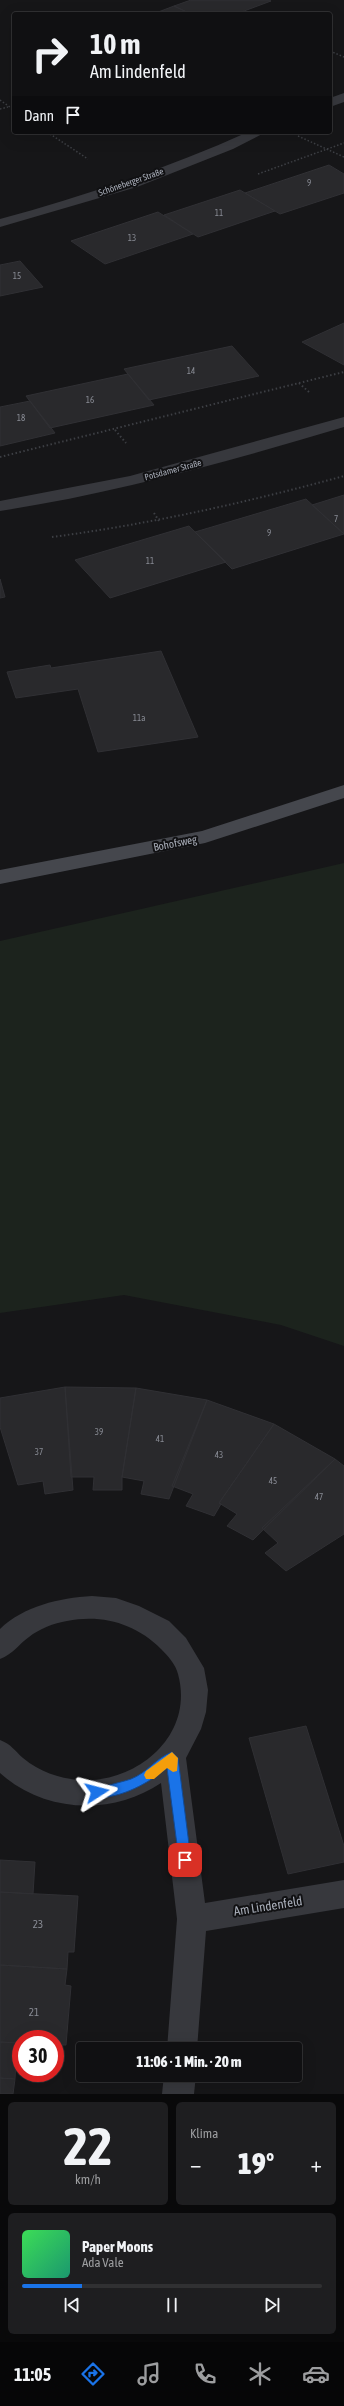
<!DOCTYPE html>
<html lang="de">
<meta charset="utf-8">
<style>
body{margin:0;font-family:"Asap Condensed",sans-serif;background:#1e1e20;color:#f1f3f6;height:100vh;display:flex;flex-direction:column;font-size:15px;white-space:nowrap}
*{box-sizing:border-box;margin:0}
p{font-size:13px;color:#9c9d9f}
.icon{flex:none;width:22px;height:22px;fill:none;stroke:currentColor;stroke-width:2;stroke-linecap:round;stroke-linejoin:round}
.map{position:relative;height:2094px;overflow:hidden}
.drawer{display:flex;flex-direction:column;gap:8px;padding:8px;background:#09090a;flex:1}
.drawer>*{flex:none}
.guide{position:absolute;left:12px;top:12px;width:320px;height:122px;border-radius:4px;box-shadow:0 4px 16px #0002,0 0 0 1px #303032;background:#101012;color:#f1f3f6;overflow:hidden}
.speed{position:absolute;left:12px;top:2030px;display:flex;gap:8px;font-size:20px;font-weight:700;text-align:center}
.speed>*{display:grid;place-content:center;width:52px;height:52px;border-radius:50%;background:#101012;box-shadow:0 4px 16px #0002,0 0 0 1px #303032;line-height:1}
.speed .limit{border:6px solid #d22;background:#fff;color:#111}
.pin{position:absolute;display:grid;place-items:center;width:34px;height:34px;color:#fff;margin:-17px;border-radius:8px;box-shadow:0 2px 6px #0006}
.me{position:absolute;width:44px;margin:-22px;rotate:81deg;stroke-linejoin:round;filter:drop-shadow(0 0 3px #0008)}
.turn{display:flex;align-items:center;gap:14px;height:84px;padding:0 12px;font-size:18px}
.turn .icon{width:52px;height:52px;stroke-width:2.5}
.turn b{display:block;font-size:28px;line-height:34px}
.then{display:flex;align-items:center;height:38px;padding:0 12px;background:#0003;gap:8px;font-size:15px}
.big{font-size:30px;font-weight:800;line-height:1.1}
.drawer .tile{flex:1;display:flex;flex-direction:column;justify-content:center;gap:6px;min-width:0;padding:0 14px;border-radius:6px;background:#1e1e20}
.drawer .dial{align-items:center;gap:0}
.dial b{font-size:52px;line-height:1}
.song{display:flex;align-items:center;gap:12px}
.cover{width:48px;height:48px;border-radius:6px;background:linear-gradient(135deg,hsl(130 70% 55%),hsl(160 70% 35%))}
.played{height:4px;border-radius:2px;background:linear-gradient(90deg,#1a73e8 20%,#303032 20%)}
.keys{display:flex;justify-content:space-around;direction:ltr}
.heat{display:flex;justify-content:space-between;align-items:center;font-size:22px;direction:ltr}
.drawer .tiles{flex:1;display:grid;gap:8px;grid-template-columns:1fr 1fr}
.tile:last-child{grid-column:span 2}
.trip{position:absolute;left:76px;top:2042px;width:226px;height:40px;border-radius:4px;background:#101012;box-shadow:0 4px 16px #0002,0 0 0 1px #303032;font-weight:800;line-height:40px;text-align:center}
.menu{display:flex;height:64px;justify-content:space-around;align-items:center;background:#060607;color:#9c9d9f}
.menu .icon{width:28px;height:28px}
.menu .active{color:#1a73e8}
.menu b{font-size:18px;color:#f1f3f6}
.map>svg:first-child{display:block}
.green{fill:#1c231d}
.building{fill:#29292c;stroke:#303034}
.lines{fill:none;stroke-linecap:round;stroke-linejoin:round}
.path-far1{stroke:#3d3f44;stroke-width:1.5;stroke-dasharray:1.5 2;stroke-linecap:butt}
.path{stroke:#3d3f44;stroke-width:2;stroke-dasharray:1.5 2.5;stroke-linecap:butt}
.street{fill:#37383d;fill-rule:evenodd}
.secondary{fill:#45474d;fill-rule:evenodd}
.route{fill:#1a73e8;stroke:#114b97}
.slow{fill:#f59e0b}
.labels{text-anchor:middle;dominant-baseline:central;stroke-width:4;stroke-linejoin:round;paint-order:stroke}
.far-street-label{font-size:9px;fill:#a8adb8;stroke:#111113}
.number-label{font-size:9px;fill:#888b94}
.street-label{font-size:11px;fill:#a8adb8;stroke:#111113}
.near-number-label{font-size:11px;fill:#888b94}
.near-street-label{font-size:13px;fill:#a8adb8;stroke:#111113}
</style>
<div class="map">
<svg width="344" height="2094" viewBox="0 0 344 2094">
<rect width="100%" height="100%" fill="#161618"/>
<path class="green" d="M344,863v483l-63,-21 -157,-30 -124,18v-372z"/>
<path class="building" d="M191,0h78l2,1 -35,13h-45l-17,-8z
M174,6l17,8h-38z
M329,165l15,9v19l-64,21 -35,-21z
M240,190l35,21 -77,26 -34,-22z
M158,212l35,22 -88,30 -34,-23z
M20,261l23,26 -43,9v-31z
M344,323v42l-42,-23z
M232,346l27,30 -110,24 -25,-31z
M128,374l26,31 -104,23 -24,-32z
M30,401l25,32 -55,13v-39z
M344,495v39l-32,-29z
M306,499l38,35 -112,35 -37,-37z
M189,526l37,36 -116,36 -35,-38z
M0,579l5,18 -5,1z
M161,651l37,86 -100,15 -20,-63 -62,9 -9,-26 43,-7 1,3z
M65,1387l8,103 -28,4 -2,-13 -25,4 -18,-58v-29z
M65,1387l71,1 -14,89v13h-29l1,-13h-23z
M136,1388l71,12 -38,99 -28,-5 3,-13 -22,-4z
M207,1400l67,24 -55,79 2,1 -7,12 -28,-10 7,-12 -21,-8z
M274,1424l61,35 -82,81 -26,-14 10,-12 -18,-11z
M335,1459l9,7v68l-58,37 -21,-18 13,-10 -16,-15z
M306,1726l38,120v16l-56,12 -39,-136z
M0,1860l35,2 -2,32 -33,-2z
M0,1892l78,4 -4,56h-6l-1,17 -67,-4z
M0,1965l67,4 -2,16 6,1 -5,59h-11v-6h-34v4l-21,-1z
M0,2042l17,1 -2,36 -15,-1z
M0,2078l15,1 -2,15h-13z"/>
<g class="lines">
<path class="path-far1" d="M330,51l14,6
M0,100l14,10
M0,109l8,-2
M47,132l41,27
M298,136l46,21
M258,174l86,-31"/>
<path class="path" d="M299,383l45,-11
M115,430l11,13
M0,457l299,-74 11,10
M154,513l5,8
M52,537c99,-13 196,-35 292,-61"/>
<path class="street" d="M344,93v9l-14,5v-9z
M248,132h18l-33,17 -96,38 -137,40v-8c85,-23 168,-51 248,-87z
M344,417v10c-113,34 -227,66 -344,84v-10l130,-25z
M92,1596l24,2 23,8 30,15 17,17 18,30 4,22 -2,22 -5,17 -15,29 19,145 139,-23v28l-138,23 -9,118h-30l10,-130 -16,-136c-49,33 -117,30 -161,-10v-33c11,4 15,11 23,18 17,14 35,20 56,22 57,4 116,-44 99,-106 -2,-9 -10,-18 -17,-25 -25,-25 -58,-35 -94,-28 -13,2 -28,8 -38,16 -11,8 -16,17 -29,22v-30c24,-23 59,-31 92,-33z
M164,2075h32l-2,19h-32z"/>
<path class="secondary" d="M344,785v13l-139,45 -205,41v-14l202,-39z"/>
</g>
<path class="route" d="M172,1752l6,6 13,102 -2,4 -4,2 -5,-2 -1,-4 -12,-92c-20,16 -44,29 -70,30l-6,-6c3,-4 32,-10 40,-13 16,-6 25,-21 41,-27z"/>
<path class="slow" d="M172,1752l6,6 -1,13 -4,1 -6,-4 -13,11h-8l-2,-4 2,-4z"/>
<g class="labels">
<g class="far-street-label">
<text transform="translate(131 182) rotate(-19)">Schöneberger Straße</text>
<text transform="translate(173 470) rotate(-15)">Potsdamer Straße</text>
</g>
<g class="number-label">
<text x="309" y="183">9</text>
<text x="219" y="213">11</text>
<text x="132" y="238">13</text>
<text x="17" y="276">15</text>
<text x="191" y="371">14</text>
<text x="90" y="400">16</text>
<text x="21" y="418">18</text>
<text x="336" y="519">7</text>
<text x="269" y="533">9</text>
<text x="150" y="561">11</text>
<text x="139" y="718">11a</text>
<text x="99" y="1432">39</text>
<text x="160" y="1439">41</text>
<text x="39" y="1452">37</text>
<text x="219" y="1455">43</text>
<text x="273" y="1481">45</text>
<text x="319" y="1497">47</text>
</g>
<g class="street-label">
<text transform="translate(175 843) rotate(-11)">Bohofsweg</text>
</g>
<g class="near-number-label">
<text x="38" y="1924">23</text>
<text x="34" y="2012">21</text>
</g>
<g class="near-street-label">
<text transform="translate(268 1906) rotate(-9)">Am Lindenfeld</text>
</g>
</g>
</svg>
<div class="speed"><div class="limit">30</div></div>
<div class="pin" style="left:185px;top:1860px;background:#d93025"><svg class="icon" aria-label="arrive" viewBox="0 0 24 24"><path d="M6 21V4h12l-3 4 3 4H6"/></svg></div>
<svg class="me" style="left:97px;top:1792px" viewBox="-20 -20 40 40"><path d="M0-17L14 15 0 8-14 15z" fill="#1a73e8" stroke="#fff" stroke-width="4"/></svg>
<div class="trip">11:06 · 1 Min. · 20 m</div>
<div class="guide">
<div class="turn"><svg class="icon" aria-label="right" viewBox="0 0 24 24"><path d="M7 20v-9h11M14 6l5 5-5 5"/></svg><div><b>10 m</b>Am Lindenfeld</div></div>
<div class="then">Dann<svg class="icon" aria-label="arrive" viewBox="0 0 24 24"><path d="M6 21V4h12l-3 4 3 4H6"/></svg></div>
</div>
</div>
<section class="drawer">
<div class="tiles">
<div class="tile dial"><b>22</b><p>km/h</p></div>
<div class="tile"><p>Klima</p>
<div class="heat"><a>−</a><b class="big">19°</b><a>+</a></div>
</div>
<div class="tile">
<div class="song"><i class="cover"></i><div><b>Paper Moons</b><p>Ada Vale</p></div></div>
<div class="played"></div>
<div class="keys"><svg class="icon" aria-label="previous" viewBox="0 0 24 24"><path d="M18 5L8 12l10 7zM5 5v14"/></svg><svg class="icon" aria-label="pause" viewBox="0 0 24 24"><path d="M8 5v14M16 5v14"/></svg><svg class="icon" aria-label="next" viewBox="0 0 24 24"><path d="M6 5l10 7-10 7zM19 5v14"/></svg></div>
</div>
</div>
</section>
<nav class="menu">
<b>11:05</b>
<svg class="icon active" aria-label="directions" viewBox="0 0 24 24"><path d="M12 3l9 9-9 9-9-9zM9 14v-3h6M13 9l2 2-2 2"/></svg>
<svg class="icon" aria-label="music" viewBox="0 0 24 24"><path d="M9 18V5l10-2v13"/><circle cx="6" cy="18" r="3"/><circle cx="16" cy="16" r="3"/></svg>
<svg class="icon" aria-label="phone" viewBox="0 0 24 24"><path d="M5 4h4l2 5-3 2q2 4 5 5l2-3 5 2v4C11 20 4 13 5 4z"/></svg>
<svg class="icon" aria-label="climate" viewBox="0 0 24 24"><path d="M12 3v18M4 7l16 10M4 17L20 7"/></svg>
<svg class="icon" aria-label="car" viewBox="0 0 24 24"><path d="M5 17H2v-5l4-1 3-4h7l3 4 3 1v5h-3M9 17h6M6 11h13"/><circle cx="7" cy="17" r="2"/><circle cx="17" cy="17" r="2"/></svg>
</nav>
